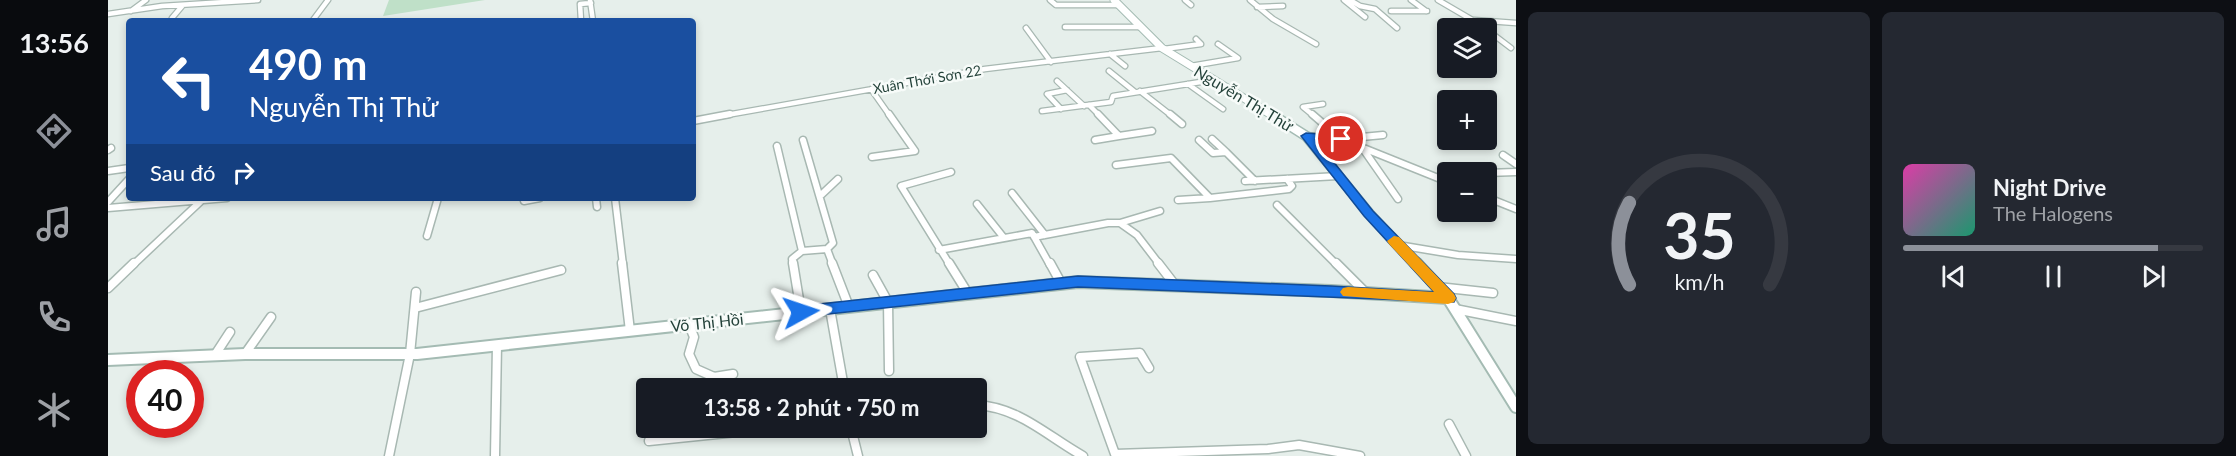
<!DOCTYPE html>
<html lang="vi">
<meta charset="utf-8">
<style>
body{margin:0;font-family:Lato,sans-serif;background:#242831;color:#f1f3f6;height:100vh;display:flex;flex-direction:column;font-size:22px;white-space:nowrap}
*{box-sizing:border-box;margin:0}
p{font-size:20px;color:#9ea1a6}
.icon{flex:none;width:33px;height:33px;fill:none;stroke:currentColor;stroke-width:2;stroke-linecap:round;stroke-linejoin:round}
.map{position:relative;flex:1;overflow:hidden}
.drawer{display:flex;flex-direction:column;gap:12px;padding:12px;background:#0d0f14;width:720px}
.drawer>*{flex:none}
.banner{position:absolute;left:18px;top:18px;width:570px;height:183px;border-radius:6px;box-shadow:0 3px 9px #0003;background:#1a4fa0;color:#fff;overflow:hidden}
.tools{position:absolute;left:1329px;top:18px;display:grid;gap:12px}
.tools a{display:grid;place-items:center;width:60px;height:60px;border-radius:6px;background:#171b24;box-shadow:0 3px 9px #0003;font-size:30px}
.speed{position:absolute;left:18px;top:360px;display:flex;gap:12px;font-size:30px;font-weight:700;text-align:center}
.speed>*{display:grid;place-content:center;width:78px;height:78px;border-radius:50%;background:#171b24;box-shadow:0 3px 9px #0003;line-height:1}
.speed .limit{border:9px solid #d22;background:#fff;color:#111}
.pin{position:absolute;display:grid;place-items:center;width:51px;height:51px;color:#fff;margin:-26px;border:3px solid #fff;border-radius:50%;box-shadow:0 2px 6px #0007}
.me{position:absolute;width:66px;margin:-33px;rotate:85deg;stroke-linejoin:round;filter:drop-shadow(0 0 4px #0008)}
.turn{display:flex;align-items:center;gap:21px;height:126px;padding:0 24px;font-size:27px}
.turn .icon{width:78px;height:78px;stroke-width:2.5}
.turn b{display:block;font-size:42px;line-height:51px}
.then{display:flex;align-items:center;height:57px;padding:0 24px;background:#0003;gap:12px;font-size:22px}
.drawer .widget{flex:1;display:flex;flex-direction:column;justify-content:center;gap:9px;min-width:0;padding:0 21px;border-radius:9px;background:#242831}
.drawer .dial{align-items:center;gap:0}
.dial svg{height:156px;overflow:visible;fill:none;stroke:#363941;stroke-width:7;stroke-linecap:round;text-anchor:middle}
.dial text{fill:#f1f3f6;stroke:none}
.song{display:flex;align-items:center;gap:18px}
.cover{width:72px;height:72px;border-radius:9px;background:linear-gradient(135deg,hsl(320 70% 55%),hsl(160 70% 35%))}
.played{height:6px;border-radius:3px;background:linear-gradient(90deg,#8c9099 85%,#363941 85%)}
.keys{display:flex;justify-content:space-around;direction:ltr}
.drawer .tiles{flex:1;display:grid;gap:12px;grid-template-columns:repeat(2,1fr)}
.trip{position:absolute;left:528px;top:378px;width:351px;height:60px;border-radius:6px;background:#171b24;box-shadow:0 3px 9px #0003;font-weight:700;line-height:60px;text-align:center}
main{display:flex;flex:1;min-height:0}
.menu{display:flex;flex-direction:column;width:108px;justify-content:space-around;align-items:center;background:#090b0e;color:#9ea1a6}
.menu .icon{width:42px;height:42px}
.menu .on{color:#8c9099}
.menu b{font-size:27px;color:#f1f3f6}
.map>svg:first-child{display:block}
.green{fill:#bfe0c8}
.lines{fill:none;stroke-linecap:round;stroke-linejoin:round}
.street-far2-casing{stroke:#a8b8b2;stroke-width:7}
.street-far1-casing{stroke:#a8b8b2;stroke-width:9}
.street-casing{stroke:#a8b8b2;stroke-width:11}
.secondary-far2-casing{stroke:#a4bbb3;stroke-width:9}
.secondary-far1-casing{stroke:#a4bbb3;stroke-width:11}
.secondary-casing{stroke:#a4bbb3;stroke-width:14}
.street-far2{stroke:#fff;stroke-width:4.5}
.street-far1{stroke:#fff;stroke-width:6}
.street{stroke:#fff;stroke-width:8}
.secondary-far2{stroke:#fff;stroke-width:7}
.secondary-far1{stroke:#fff;stroke-width:8}
.secondary{stroke:#fff;stroke-width:10}
.route{fill:#1a73e8;stroke:#114b97;stroke-width:1.5}
.slow{fill:#f59e0b}
.labels{text-anchor:middle;dominant-baseline:central;stroke-width:5;stroke-linejoin:round;paint-order:stroke}
.far-street-label{font-size:14px;fill:#24423a;stroke:#f7fbf9}
.street-label{font-size:16px;fill:#24423a;stroke:#f7fbf9}
</style>
<main>
<nav class="menu">
<b>13:56</b>
<svg class="icon on" aria-label="directions" viewBox="0 0 24 24"><path d="M12 3l9 9-9 9-9-9zM9 14v-3h6M13 9l2 2-2 2"/></svg>
<svg class="icon" aria-label="music" viewBox="0 0 24 24"><path d="M9 18V5l10-2v13"/><circle cx="6" cy="18" r="3"/><circle cx="16" cy="16" r="3"/></svg>
<svg class="icon" aria-label="phone" viewBox="0 0 24 24"><path d="M5 4h4l2 5-3 2q2 4 5 5l2-3 5 2v4C11 20 4 13 5 4z"/></svg>
<svg class="icon" aria-label="climate" viewBox="0 0 24 24"><path d="M12 3v18M4 7l16 10M4 17L20 7"/></svg>
</nav>
<div class="map">
<svg width="1408" height="456" viewBox="0 0 1408 456">
<rect width="100%" height="100%" fill="#e6efeb"/>
<path class="green" d="M281,0h96l-102,16z"/>
<g class="lines">
<g class="street-far2-casing">
<path id="street-far2" d="M482,0l3,21
M942,0l6,5h62
M1077,0l6,5
M1142,0l23,19 43,25
M1236,0l21,17
M1242,0l10,6 15,3 22,19
M1303,0l15,11
M1330,0l48,28
M1149,7l26,-1
M23,11l15,-11
M1283,11h36
M0,14l54,-8 96,-6
M64,18l11,-13
M205,20l15,-20
M1366,20l42,3
M473,21l-1,-17 11,-1
M957,27h75
M918,28l25,34
M1378,29l25,19
M1056,49l37,-5 -5,-5
M1002,54l15,12
M1083,66l47,-8 -20,-14
M1001,71l26,21
M949,81l27,25
M1080,84l35,25
M763,89l19,27
M1032,91l32,25
M981,105l11,11
M953,109l-14,-15 20,-4
M934,111l69,-9 2,-6 100,-16
M613,116l264,-47 177,-21
M1206,116l-11,-9 20,-3"/>
</g>
<g class="street-far1-casing">
<path id="street-far1" d="M990,114l21,22 33,-5
M1062,114l12,10
M1204,114l29,25 42,-4
M585,121l37,-7
M1198,136l35,3 107,43
M1104,139l14,13
M695,140l30,103 -6,6 6,16
M987,140l24,-4
M1091,140l14,13 13,-1 29,29
M669,146l25,105 25,-2
M1253,146l37,53
M0,150l3,-2
M1395,155l13,9
M764,157l43,-6 -26,-37
M1008,165l55,-7 39,40 79,-9 3,-3 -5,-7
M0,171l21,-3
M1378,173l30,-1
M1137,181l93,-5
M904,193l33,42
M712,196l18,-17
M1378,197l30,12
M488,198l1,9
M507,198l8,67
M1070,200l32,-2
M416,201l16,-3
M0,202l21,-23
M869,204l27,34
M1169,205l60,60
M0,208l119,-10
M319,236l11,-38
M926,237l74,-14h12
M1290,245l60,10 58,4
M831,250l93,-17 18,32
M25,265l68,-64
M685,265l-1,-6 10,-8
M842,265l-49,-79 50,-14
M1052,265l-23,-30 -17,-12 40,-12"/>
</g>
<g class="street-casing">
<path id="street" d="M514,263l8,68
M685,263l8,49
M724,263l17,44
M841,263l18,29
M942,263l11,20
M1050,263l17,22
M1228,263l30,30
M765,275l15,27 1,69
M1330,287l55,6
M0,288l26,-25
M307,308l146,-38
M722,309l14,79
M1347,309l61,12
M581,325l5,12 -5,17 7,15 18,8 19,-3
M137,354l26,-37
M107,355l15,-23
M1041,368l-9,-15 -60,4 35,97 153,-5 31,-4 61,11
M868,405c43,2 71,31 107,51
M1341,424l17,32
M743,428l7,28
M541,441l128,-13
M281,456l21,-102 6,-62
M387,456l2,-111"/>
</g>
<g class="secondary-far2-casing">
<path id="secondary-far2" d="M1006,0l48,48 111,68"/>
</g>
<g class="secondary-far1-casing">
<path id="secondary-far1" d="M1163,114l35,22 63,77 48,52"/>
</g>
<g class="secondary-casing">
<path id="secondary" d="M1308,263l32,35 68,109
M0,360l137,-6h172l661,-72 253,9 117,7"/>
</g>
<use href="#street-far2" class="street-far2"/>
<use href="#street-far1" class="street-far1"/>
<use href="#street" class="street"/>
<use href="#secondary-far2" class="secondary-far2"/>
<use href="#secondary-far1" class="secondary-far1"/>
<use href="#secondary" class="secondary"/>
</g>
<path class="route" d="M1198,133l39,3v5l-29,-1 57,71 81,83 2,4 -2,4 -376,-15 -277,30 -5,-1 -2,-4 2,-4 5,-2 277,-30 253,10 103,6 -70,-76 -63,-80z"/>
<path class="slow" d="M1286,236l5,1 55,57 2,4 -2,4 -6,2 -105,-8 -3,-4 3,-4 5,-1 86,5 -45,-48 -2,-3z"/>
<g class="labels">
<g class="far-street-label">
<text transform="translate(819 79) rotate(-10)">Xuân Thới Sơn 22</text>
</g>
<g class="street-label">
<text transform="translate(1136 98) rotate(31)">Nguyễn Thị Thử</text>
<text transform="translate(599 322) rotate(-6)">Võ Thị Hồi</text>
</g>
</g>
</svg>
<div class="tools">
<a><svg class="icon" aria-label="layers" viewBox="0 0 24 24"><path d="M12 4l9 5-9 5-9-5zM3 14l9 5 9-5"/></svg></a>
<a>+</a>
<a>−</a>
</div>
<div class="speed"><div class="limit">40</div></div>
<div class="pin" style="left:1233px;top:139px;background:#d93025"><svg class="icon" aria-label="arrive" viewBox="0 0 24 24"><path d="M6 21V4h12l-3 4 3 4H6"/></svg></div>
<svg class="me" style="left:693px;top:312px" viewBox="-20 -20 40 40"><path d="M0-17L14 15 0 8-14 15z" fill="#1a73e8" stroke="#fff" stroke-width="4"/></svg>
<div class="trip">13:58 · 2 phút · 750 m</div>
<div class="banner">
<div class="turn"><svg class="icon" aria-label="left" viewBox="0 0 24 24"><path d="M17 20v-9H6M10 6l-5 5 5 5"/></svg><div><b>490 m</b>Nguyễn Thị Thử</div></div>
<div class="then">Sau đó<svg class="icon" aria-label="right" viewBox="0 0 24 24"><path d="M7 20v-9h11M14 6l5 5-5 5"/></svg></div>
</div>
</div>
<section class="drawer">
<div class="tiles">
<div class="widget dial"><svg viewBox="0 0 100 80">
<path d="M14 69A42 42 0 1 1 86 69"/>
<path d="M14 69A42 42 0 0 1 14 27" stroke="#8c9099"/>
<text x="50" y="56" font-size="32" font-weight="700">35</text>
<text x="50" y="72" font-size="11">km/h</text>
</svg></div>
<div class="widget">
<div class="song"><i class="cover"></i><div><b>Night Drive</b><p>The Halogens</p></div></div>
<div class="played"></div>
<div class="keys"><svg class="icon" aria-label="previous" viewBox="0 0 24 24"><path d="M18 5L8 12l10 7zM5 5v14"/></svg><svg class="icon" aria-label="pause" viewBox="0 0 24 24"><path d="M8 5v14M16 5v14"/></svg><svg class="icon" aria-label="next" viewBox="0 0 24 24"><path d="M6 5l10 7-10 7zM19 5v14"/></svg></div>
</div>
</div>
</section>
</main>
